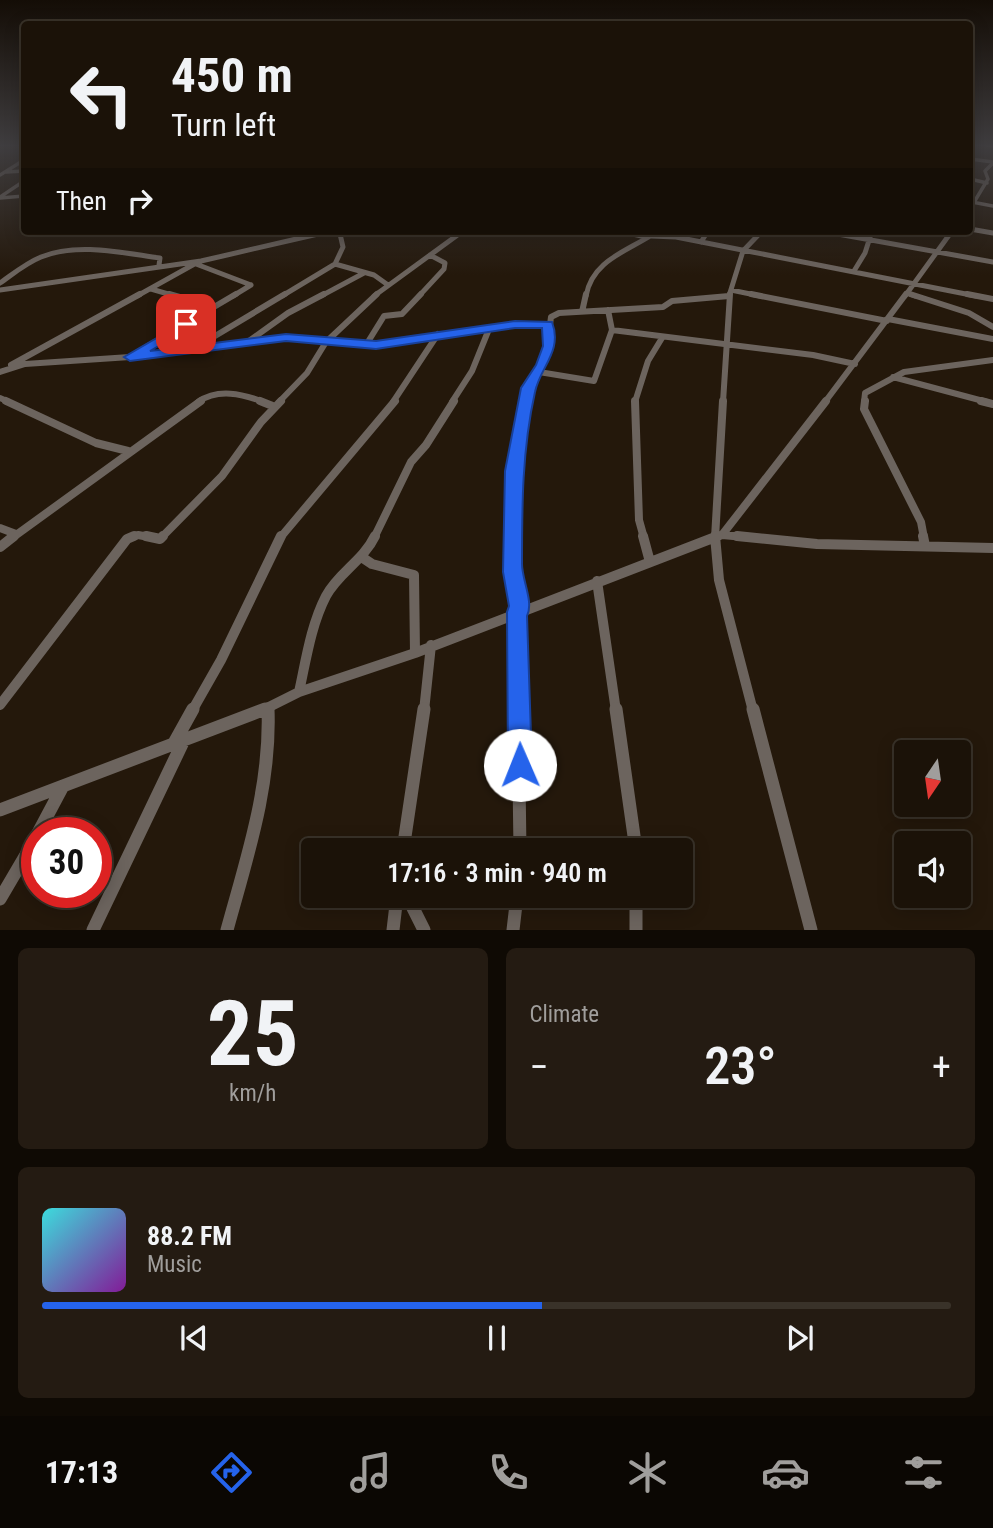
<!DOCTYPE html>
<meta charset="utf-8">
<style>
body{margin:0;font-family:"Roboto Condensed",sans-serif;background:#241b12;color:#f1f3f6;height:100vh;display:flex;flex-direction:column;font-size:26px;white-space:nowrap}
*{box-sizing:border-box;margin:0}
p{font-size:23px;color:#a09e9c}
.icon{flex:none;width:38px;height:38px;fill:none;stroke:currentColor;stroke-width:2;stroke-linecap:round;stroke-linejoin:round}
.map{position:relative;height:930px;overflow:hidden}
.details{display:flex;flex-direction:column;gap:18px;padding:18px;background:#0f0a04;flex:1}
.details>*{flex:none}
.top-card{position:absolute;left:21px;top:21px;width:952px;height:214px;border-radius:7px;box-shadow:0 4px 18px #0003,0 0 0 2px #393229;background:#1b1208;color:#f1f3f6;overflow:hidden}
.needle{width:46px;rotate:193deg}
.fabs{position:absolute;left:894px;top:740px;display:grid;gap:14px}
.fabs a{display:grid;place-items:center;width:77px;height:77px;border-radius:7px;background:#1b1208;box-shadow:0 4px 18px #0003,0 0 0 2px #393229;font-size:35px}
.speed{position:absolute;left:21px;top:817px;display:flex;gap:14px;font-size:35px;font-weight:700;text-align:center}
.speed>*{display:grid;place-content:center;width:91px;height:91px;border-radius:50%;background:#1b1208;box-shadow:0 4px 18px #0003,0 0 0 2px #393229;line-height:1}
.speed .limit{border:10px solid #d22;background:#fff;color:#111}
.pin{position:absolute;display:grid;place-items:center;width:60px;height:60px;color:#fff;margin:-30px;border-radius:14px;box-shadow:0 4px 10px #0006}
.me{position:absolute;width:77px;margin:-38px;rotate:359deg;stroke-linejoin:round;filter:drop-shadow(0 0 5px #0008)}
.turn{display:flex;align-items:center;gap:24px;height:147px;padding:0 35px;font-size:32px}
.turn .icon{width:91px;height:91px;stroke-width:2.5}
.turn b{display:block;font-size:49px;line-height:60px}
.then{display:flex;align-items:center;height:66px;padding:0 35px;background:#0003;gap:14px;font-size:26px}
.big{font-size:52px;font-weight:600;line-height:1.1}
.details .tile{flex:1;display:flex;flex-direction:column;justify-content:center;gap:10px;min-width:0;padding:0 24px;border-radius:10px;background:#241b12}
.details .dial{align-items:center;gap:0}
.dial b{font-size:91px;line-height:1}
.song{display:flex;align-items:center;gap:21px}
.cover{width:84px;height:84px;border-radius:10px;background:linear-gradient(135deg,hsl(180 70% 55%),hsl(290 70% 35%))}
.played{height:7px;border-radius:4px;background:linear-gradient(90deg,#2563eb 55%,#393229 55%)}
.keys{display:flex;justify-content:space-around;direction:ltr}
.heat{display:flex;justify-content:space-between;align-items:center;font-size:38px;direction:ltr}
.details .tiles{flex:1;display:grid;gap:18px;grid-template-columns:1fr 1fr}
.tile:last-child{grid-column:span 2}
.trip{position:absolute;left:301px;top:838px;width:392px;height:70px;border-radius:7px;background:#1b1208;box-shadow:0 4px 18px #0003,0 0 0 2px #393229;font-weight:600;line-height:70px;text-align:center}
.dock{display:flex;height:112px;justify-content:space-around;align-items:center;background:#0b0703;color:#a09e9c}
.dock .icon{width:49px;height:49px}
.dock .current{color:#2563eb}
.dock b{font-size:32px;color:#f1f3f6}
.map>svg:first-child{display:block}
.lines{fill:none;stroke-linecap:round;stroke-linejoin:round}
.minor-far5{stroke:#6c645e;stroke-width:3.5}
.minor-far4{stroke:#6c645e;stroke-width:5}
.minor-far3{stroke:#6c645e;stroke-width:6}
.minor-far2{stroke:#6c645e;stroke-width:8}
.minor-far1{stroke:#6c645e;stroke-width:10}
.minor{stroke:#6c645e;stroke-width:13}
.route{fill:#2563eb;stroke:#184099;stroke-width:2}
</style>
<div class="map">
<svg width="993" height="930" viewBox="0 0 993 930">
<rect width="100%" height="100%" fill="#24180b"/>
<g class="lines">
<path class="minor-far5" d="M987,145l6,1
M970,159l23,3
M6,172l18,-1
M0,175l24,-15
M970,179l17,4
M0,197l24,-16
M0,198l24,-2
M972,202l21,4
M970,209l18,-30 -3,-8 8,-8"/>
<path class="minor-far4" d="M970,229l23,4
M619,231l27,6
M821,231l172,31
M651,236l25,1 300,59
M701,242l7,-11
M196,264l55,21
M335,264l8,-17 -3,-13
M854,271l11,-18 7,-22
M0,283c13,-9 26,-20 41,-26 36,-15 82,-4 119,1l-1,7
M151,289l24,7
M0,290l201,-29 117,-27 74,-3
M731,290l29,6
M907,293l8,3
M137,296l61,-34
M233,296l18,-11
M282,296l53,-32 39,11 14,10
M321,296l43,-23
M374,296l89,-65
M419,296l25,-27 1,-6 -15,-8
M586,296c6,-36 42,-45 69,-63
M729,296l14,-45 19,-20
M905,296l47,-65"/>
<path class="minor-far3" d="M169,294l14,4 23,14
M751,294l136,27
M910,294l59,19 24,14
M967,294l26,5
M582,312l4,-18
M888,319l105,20
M612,330l201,25 42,9
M249,341l39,-28 36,-19
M200,345l85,-51
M366,345l18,-29 18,-2 19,-20
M136,353l100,-59
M11,365l129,-71
M0,372l25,-8 105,-7 156,-20 90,8 139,-20 33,-1
M539,372l55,9 18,-51 -4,-20
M893,377l94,25
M0,398l9,4
M198,402c20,-14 44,-8 66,0
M279,402l28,-29 19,-31 51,-48
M393,402l45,-68
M452,402l20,-31 17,-42
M526,402l2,-13 18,-33 5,-39 8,-4 104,-6 9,-6 57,-5
M635,402l13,-41 14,-23
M723,402l7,-108
M825,402l81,-108
M864,402l1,-9 39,-21 89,-12"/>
<path class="minor-far2" d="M6,401l90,42 32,8
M260,401l15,6
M635,401l4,119 5,18
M865,401l-1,8 57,113 3,16
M981,401l12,3
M0,528l16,6
M722,535l34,3
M12,538l189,-137
M129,538l9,-3 17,3
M161,538l61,-62 39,-54 20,-21
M280,538l115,-137
M374,538l37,-76 15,-17 28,-44
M512,538l1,-67 13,-70
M713,538l9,-3 104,-134
M715,538l8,-137"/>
<path class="minor-far1" d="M146,536l14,3 3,-3
M512,536v36l8,38
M643,536l7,26
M715,536l4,44 34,131
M737,536l80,8 176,4
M923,536l2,10
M0,547l14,-11
M363,558l9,6 42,11 1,78
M597,581l19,130
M517,612l1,99
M299,692c7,-32 12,-67 27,-96 12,-23 37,-35 49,-60
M0,705l127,-166 7,-3
M268,708v3
M192,711l29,-51 60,-124
M261,711l38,-19 116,-39 303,-117
M424,711l7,-66"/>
<path class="minor" d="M518,709l2,141
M616,709l20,141
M753,709l58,221
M173,745l20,-36
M0,810l265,-101
M38,833l25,-47
M403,850l21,-141
M407,896l17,34
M636,896v34
M0,899l37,-63
M93,930l91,-190
M227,930c20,-73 44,-144 41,-221
M393,930l4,-34
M513,930l4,-34"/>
</g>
<linearGradient id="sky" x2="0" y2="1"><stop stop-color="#140d06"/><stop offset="0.53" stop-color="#3f3d3f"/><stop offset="1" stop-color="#3f3d3f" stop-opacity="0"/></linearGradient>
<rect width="993" height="275" fill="url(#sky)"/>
<path class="route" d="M186,321l5,1v5l-41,24 136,-17 90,7 139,-20 37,1c11,29 -12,45 -17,70 -13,58 -13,114 -13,172 0,16 12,38 5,52l5,149 -3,8 -9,4 -9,-4 -3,-8 -1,-153 2,-6 -6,-34 2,-101 16,-83 15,-23 7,-19 -1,-18h-27l-139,21 -90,-8 -156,20 -6,-4z"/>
</svg>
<div class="fabs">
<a><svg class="needle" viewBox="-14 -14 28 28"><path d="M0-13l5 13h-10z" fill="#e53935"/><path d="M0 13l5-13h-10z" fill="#a09e9c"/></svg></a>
<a><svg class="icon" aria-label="sound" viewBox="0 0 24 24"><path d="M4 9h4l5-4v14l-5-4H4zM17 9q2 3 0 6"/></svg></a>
</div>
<div class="speed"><div class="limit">30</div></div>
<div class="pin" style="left:186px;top:324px;background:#d93025"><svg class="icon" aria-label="arrive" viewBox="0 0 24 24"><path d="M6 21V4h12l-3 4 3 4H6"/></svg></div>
<svg class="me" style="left:520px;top:765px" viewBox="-20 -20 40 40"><circle r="19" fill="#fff"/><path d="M0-13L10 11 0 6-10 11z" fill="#2563eb"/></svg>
<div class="trip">17:16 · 3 min · 940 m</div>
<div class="top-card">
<div class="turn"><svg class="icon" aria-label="left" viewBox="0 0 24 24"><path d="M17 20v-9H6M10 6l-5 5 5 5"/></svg><div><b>450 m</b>Turn left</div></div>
<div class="then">Then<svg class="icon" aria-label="right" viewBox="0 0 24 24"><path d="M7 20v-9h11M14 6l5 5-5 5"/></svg></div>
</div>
</div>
<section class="details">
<div class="tiles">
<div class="tile dial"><b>25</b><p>km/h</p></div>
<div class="tile"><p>Climate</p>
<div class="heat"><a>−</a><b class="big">23°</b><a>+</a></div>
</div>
<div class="tile">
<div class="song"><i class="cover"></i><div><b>88.2 FM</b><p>Music</p></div></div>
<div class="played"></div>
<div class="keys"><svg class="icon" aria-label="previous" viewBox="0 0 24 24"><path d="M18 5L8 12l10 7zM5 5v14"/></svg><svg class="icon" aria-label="pause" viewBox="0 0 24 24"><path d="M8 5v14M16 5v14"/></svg><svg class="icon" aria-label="next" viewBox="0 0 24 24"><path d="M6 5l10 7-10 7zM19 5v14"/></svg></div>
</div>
</div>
</section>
<nav class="dock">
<b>17:13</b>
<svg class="icon current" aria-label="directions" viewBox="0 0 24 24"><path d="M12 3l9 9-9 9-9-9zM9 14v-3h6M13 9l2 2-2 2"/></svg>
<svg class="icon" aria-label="music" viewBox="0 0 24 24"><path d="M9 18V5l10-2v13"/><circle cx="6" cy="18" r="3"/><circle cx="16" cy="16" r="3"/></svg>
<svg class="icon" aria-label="phone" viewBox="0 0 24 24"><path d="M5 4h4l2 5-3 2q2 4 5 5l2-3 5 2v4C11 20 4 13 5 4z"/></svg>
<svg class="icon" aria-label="climate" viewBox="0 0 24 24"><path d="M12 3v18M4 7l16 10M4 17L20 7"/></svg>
<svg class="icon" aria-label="car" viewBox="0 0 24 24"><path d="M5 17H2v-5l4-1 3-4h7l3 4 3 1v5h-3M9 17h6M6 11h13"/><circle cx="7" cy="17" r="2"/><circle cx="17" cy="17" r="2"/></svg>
<svg class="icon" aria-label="filters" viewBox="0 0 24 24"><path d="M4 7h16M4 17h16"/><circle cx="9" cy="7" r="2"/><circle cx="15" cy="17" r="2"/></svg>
</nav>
